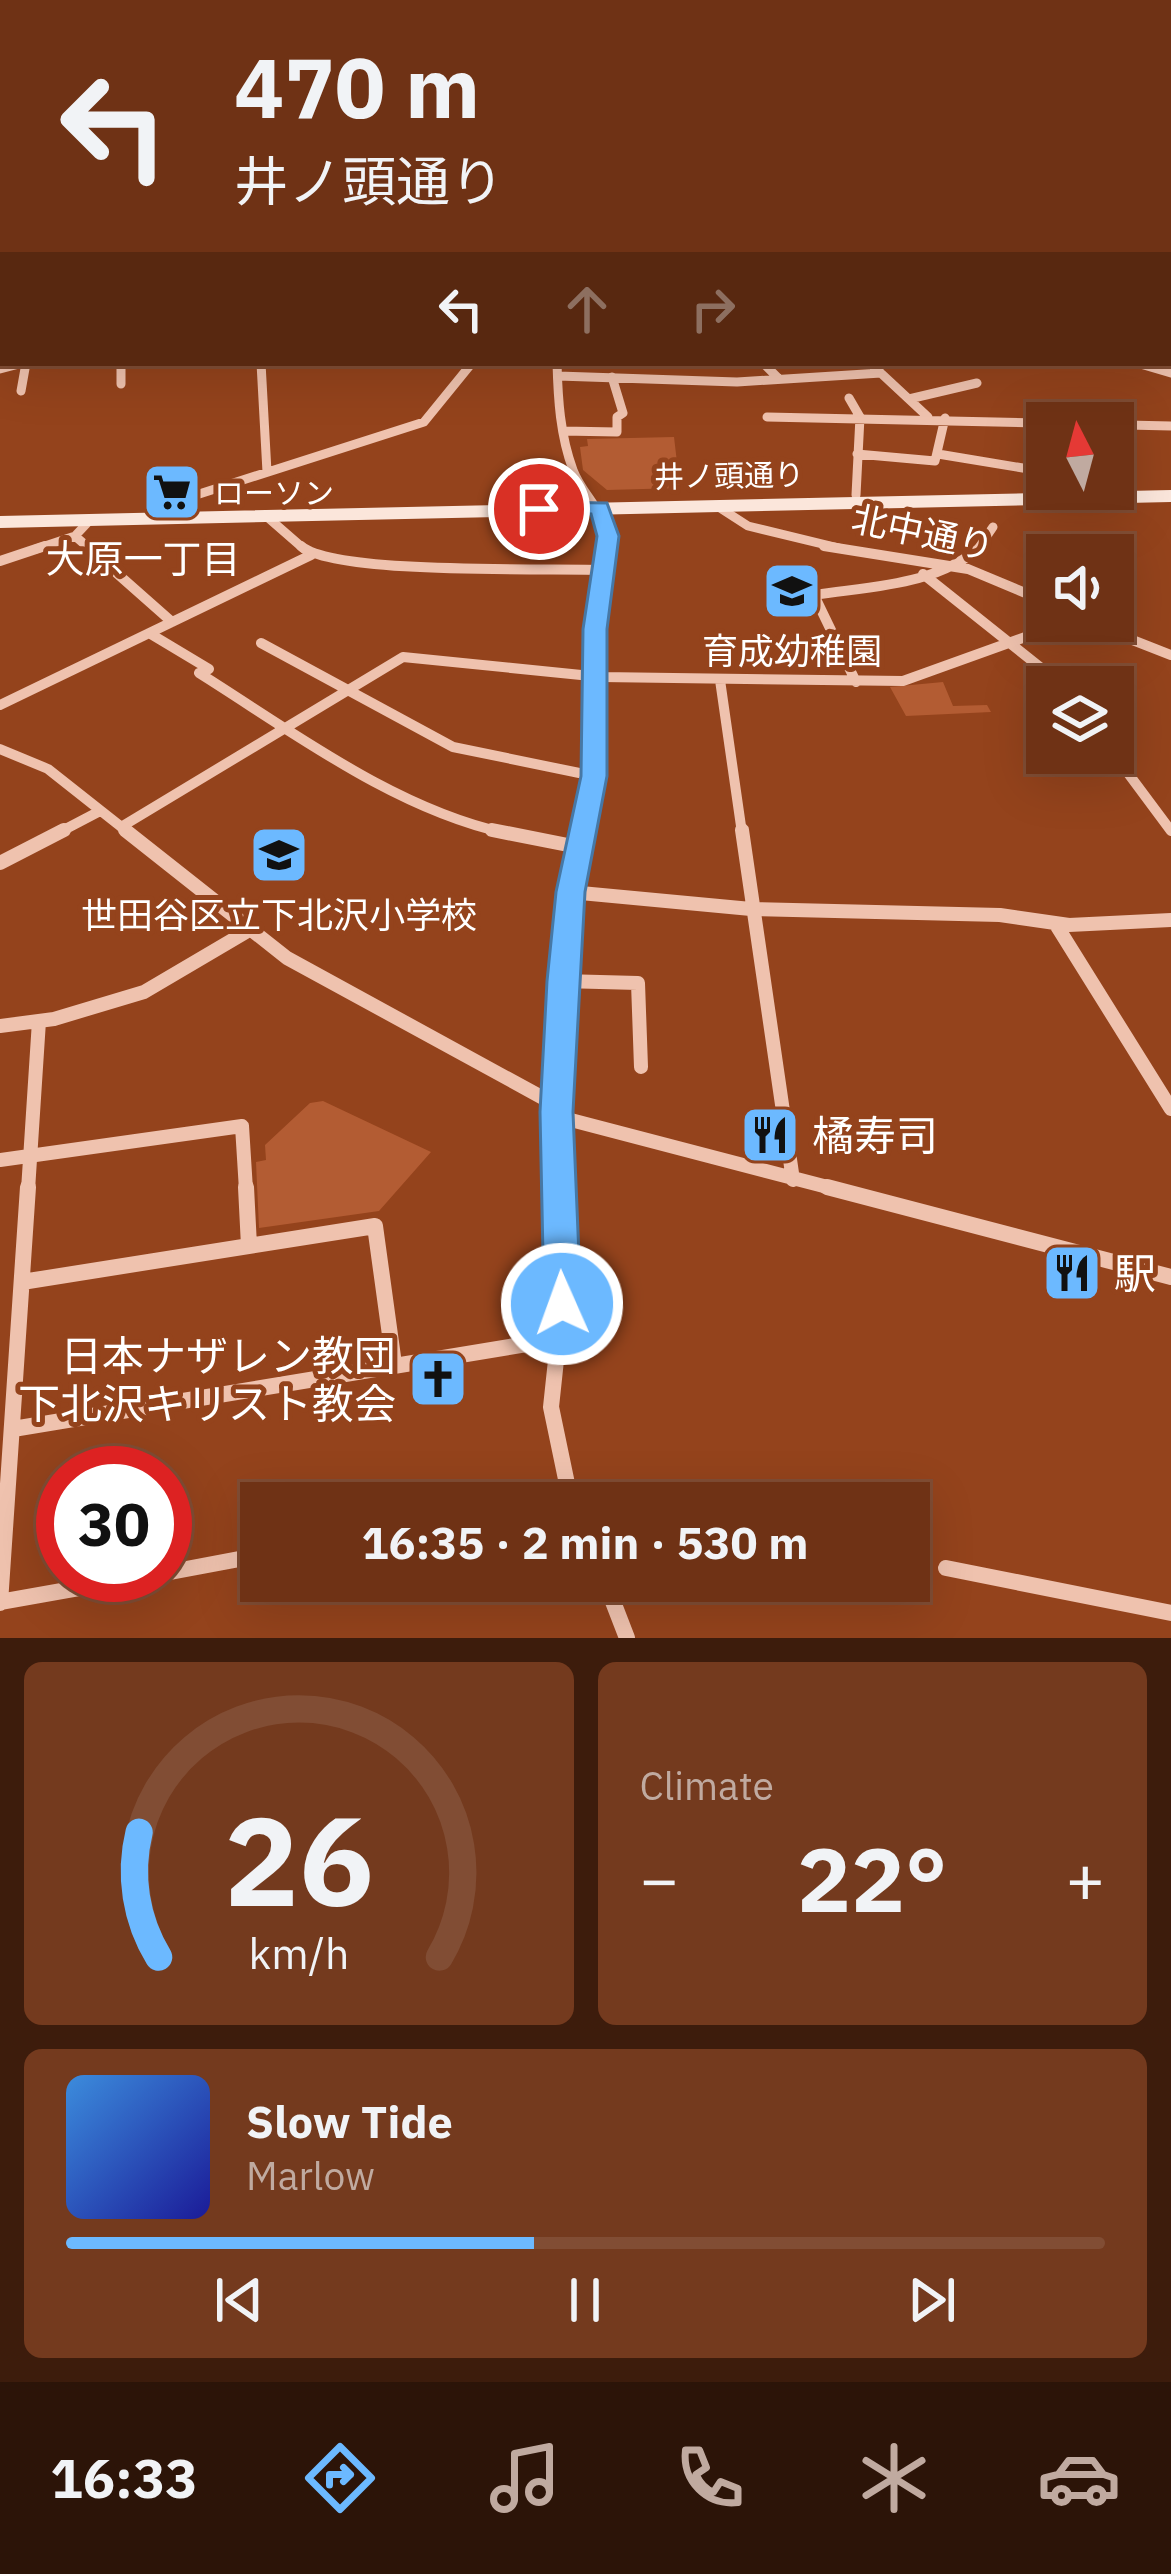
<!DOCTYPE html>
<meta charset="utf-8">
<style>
body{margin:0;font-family:"IBM Plex Sans","Noto Sans JP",sans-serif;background:#743a1e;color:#f1f3f6;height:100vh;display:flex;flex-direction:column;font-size:45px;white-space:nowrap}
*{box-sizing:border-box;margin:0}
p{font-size:39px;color:#c0aaa0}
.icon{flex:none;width:66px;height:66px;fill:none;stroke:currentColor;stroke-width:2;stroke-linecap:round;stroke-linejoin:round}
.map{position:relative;height:1638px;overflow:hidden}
.details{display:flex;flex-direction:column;gap:24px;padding:24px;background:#3d1c0c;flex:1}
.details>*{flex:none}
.banner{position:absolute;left:0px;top:0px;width:1173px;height:366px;box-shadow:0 12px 48px #0002,0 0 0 3px #814d34;background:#6f3215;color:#f1f3f6;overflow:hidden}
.needle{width:78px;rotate:354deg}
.controls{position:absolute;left:1026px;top:402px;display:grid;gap:24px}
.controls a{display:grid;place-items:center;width:108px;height:108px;border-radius:0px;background:#6f3215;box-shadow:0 12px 48px #0002,0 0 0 3px #814d34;font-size:60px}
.speed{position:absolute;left:36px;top:1446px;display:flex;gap:24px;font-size:60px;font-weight:700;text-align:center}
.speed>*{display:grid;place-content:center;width:156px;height:156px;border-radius:50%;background:#6f3215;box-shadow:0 12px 48px #0002,0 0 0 3px #814d34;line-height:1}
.speed .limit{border:18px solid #d22;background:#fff;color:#111}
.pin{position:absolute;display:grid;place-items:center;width:102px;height:102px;color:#fff;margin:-51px;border:6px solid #fff;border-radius:50%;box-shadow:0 3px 12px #0007}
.me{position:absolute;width:132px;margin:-66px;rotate:358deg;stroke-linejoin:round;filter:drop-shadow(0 0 9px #0008)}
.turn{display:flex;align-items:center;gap:42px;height:252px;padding:0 36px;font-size:54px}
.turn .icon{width:156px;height:156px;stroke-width:2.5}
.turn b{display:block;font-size:84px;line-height:102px}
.lanes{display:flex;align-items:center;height:114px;padding:0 36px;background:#0003;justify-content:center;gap:60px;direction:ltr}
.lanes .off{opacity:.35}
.big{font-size:90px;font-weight:800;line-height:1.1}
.details .card{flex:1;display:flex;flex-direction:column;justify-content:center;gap:18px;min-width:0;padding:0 42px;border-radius:18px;background:#743a1e}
.details .dial{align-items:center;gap:0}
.dial svg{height:312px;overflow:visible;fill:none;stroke:#814d34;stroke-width:7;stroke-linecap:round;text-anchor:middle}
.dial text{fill:#f1f3f6;stroke:none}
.song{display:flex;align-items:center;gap:36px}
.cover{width:144px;height:144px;border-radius:18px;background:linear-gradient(135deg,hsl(210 70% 55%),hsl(240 70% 35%))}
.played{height:12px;border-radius:6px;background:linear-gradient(90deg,#6cb9ff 45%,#814d34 45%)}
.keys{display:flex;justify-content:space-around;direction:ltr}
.heat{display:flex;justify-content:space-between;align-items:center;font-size:66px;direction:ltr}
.details .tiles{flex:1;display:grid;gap:24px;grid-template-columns:1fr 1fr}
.card:last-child{grid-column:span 2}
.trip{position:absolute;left:240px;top:1482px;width:690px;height:120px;border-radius:0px;background:#6f3215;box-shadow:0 12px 48px #0002,0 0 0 3px #814d34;font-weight:800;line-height:120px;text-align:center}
.menu{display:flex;height:192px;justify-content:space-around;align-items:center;background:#2c1408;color:#c0aaa0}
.menu .icon{width:84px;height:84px}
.menu .current{color:#6cb9ff}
.menu b{font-size:54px;color:#f1f3f6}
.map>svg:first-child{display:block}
.green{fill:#b35c33}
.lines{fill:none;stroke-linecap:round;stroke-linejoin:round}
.minor-far4{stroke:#efc2ae;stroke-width:6}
.minor-far3{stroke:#efc2ae;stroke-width:9}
.minor-far2{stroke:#efc2ae;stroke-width:10}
.minor-far1{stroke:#efc2ae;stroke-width:14}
.minor{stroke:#efc2ae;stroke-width:16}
.tertiary{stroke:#efc2ae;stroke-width:21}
.secondary{fill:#fbe6db;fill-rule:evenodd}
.trunk{fill:#fffcfa;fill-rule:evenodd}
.motorway{fill:#fff;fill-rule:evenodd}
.route{fill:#6cb9ff;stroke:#4678a6;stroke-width:3}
.labels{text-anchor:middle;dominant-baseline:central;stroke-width:10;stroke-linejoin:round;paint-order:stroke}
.far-street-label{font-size:30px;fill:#fff;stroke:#94431c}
.far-poi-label{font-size:30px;fill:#fff;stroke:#94431c;text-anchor:start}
.street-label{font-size:36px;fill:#fff;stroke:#94431c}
.poi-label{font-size:36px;fill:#fff;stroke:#94431c}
.neighbourhood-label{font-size:39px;fill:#fff;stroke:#94431c}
.near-poi-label{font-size:42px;fill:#fff;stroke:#94431c;text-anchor:start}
</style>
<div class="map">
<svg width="1171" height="1638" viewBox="0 0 1171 1638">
<rect width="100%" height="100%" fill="#94431c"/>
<path class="green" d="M674,437l6,51 -73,2 -24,-20 -3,-23 8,-1 -1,-7z
M943,682l10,24 34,-1 4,7 -85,4 -16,-29z
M323,1101l108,51 -52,59 -120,17 -3,-66 10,-2 -1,-15 45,-42z"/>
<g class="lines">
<path class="minor-far4" d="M449,0l13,3
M526,0l13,3
M1102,0l11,3
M65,3l33,-3
M571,3l12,-3
M647,3l12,-3"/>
<path class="minor-far3" d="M121,363v21
M261,363l6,109
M557,363c1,36 3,72 16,107 11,29 38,44 33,79
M763,363l16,16
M870,363l58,54
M1137,363l34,10
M0,369l23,-6
M558,376l179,6 144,-9
M21,391l5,-28
M849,398l11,19 -4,78
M909,399l68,-16
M767,417l404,9
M563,431l54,1v-15l6,-4 -11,-36
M857,454l78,7 10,-43
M938,454l109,18
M190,506l3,-10 231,-74 48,-59
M717,506l31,20 95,23
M265,515l39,34
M75,536l15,13
M36,549l39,-13 15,-16
M978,549l15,-22"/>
<path class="minor-far2" d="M86,546l86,76
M301,546c33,29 247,22 303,24
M824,546l144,23 79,33
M0,561l45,-15
M923,574l142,113
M1084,621l87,34
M149,633l60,36 -10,4c94,59 196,136 306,160
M261,643l192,104 141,29
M720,680l22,153
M856,682l-42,-87c58,-9 121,-9 168,-49
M0,705l311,-150
M0,749l48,20 81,64
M1113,753l58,78
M121,827l282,-170 198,20 302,4 167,-60
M58,833l42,-22
M582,833l12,-57 1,-147 12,-83"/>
<path class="minor-far1" d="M125,830l162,128 258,141 22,20 272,71
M492,830l86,17
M742,830l51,350
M0,863l64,-33
M570,892l181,17 249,6 69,10 102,-5
M1055,923l116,186
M562,981l76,2 3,84
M0,1026l54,-7 90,-27 107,-63
M0,1160l242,-34 4,64
M28,1190l11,-169
M559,1190c-2,-120 -1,-242 24,-360"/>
<path class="minor" d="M246,1187l3,59
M559,1187l3,117 -11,103 20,96
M827,1187l344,90
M22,1282l353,-56 19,138
M13,1429l544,-90
M946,1568l225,45
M165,1573l96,-18
M605,1581l22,57
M0,1602l152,-27
M0,1603l28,-416"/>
<path class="tertiary" d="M611,3l12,-3"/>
<path class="secondary" d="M853,0h12l3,3h-12z
M0,151h3v8h-3z
M1170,183h1v8h-1z
M1171,490v12l-1171,26v-12z"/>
<path class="trunk" d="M1170,48h1v8h-1z
M3,230v12l-3,1v-12z"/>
<path class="motorway" d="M1170,52h1v10h-1z
M3,221v12l-3,1v-12z"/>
</g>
<path class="route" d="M539,502l68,1 12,33 -12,93v147l-22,116 -12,220 8,192 -5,11 -14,4 -13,-4 -5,-11 -4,-192 7,-131 9,-89 25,-116 2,-147 14,-93 -6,-22 -59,-1 -3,-4z"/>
<defs>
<g id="supermarket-square" transform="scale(3)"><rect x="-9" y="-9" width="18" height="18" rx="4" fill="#6cb9ff" stroke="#94431c"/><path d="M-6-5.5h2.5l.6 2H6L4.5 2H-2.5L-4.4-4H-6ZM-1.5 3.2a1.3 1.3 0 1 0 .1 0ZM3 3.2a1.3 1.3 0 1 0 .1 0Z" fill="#111"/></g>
<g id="school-square" transform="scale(3)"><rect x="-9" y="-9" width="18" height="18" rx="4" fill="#6cb9ff" stroke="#94431c"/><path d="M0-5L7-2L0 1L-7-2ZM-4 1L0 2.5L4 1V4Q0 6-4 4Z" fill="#111"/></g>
<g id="restaurant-square" transform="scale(3)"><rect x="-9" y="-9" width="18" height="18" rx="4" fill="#6cb9ff" stroke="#94431c"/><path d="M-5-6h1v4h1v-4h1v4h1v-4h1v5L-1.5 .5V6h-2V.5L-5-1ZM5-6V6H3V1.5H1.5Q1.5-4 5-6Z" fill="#111"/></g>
<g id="church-square" transform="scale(3)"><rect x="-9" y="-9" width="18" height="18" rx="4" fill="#6cb9ff" stroke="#94431c"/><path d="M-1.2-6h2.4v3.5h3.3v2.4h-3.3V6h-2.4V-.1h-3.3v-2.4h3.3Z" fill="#111"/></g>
</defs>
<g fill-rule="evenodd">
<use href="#supermarket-square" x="172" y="492"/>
<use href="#school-square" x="792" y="591"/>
<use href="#school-square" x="279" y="855"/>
<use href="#restaurant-square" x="770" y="1135"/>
<use href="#restaurant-square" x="1072" y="1273"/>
<use href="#church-square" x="438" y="1379"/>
</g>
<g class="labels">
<g class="far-street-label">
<text transform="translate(729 475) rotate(-1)">井ノ頭通り</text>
</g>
<g class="far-poi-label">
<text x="214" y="492">ローソン</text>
</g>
<g class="street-label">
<text transform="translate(923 532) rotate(12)">北中通り</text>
</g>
<g class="poi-label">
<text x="792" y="650">育成幼稚園</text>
<text x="279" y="914">世田谷区立下北沢小学校</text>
</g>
<g class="neighbourhood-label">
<text x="143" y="558">大原一丁目</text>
</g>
<g class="near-poi-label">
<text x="812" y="1135">橘寿司</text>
<text x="1114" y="1273">駅</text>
<text x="396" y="1355" text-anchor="end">日本ナザレン教団<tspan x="396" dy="48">下北沢キリスト教会</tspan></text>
</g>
</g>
</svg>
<div class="controls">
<a><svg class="needle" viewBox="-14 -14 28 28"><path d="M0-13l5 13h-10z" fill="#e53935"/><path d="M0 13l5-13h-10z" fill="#c0aaa0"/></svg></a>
<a><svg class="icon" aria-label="sound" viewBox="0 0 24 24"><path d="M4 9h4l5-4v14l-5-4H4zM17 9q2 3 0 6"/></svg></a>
<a><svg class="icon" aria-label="layers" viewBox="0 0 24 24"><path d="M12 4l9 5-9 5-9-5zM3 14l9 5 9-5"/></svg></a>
</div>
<div class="speed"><div class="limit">30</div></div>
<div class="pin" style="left:539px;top:509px;background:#d93025"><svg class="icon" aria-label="arrive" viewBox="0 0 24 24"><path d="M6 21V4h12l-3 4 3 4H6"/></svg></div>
<svg class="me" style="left:562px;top:1304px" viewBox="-20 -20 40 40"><circle r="17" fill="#6cb9ff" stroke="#fff" stroke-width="3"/><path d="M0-11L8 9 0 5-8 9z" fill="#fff"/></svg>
<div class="trip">16:35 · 2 min · 530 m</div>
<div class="banner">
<div class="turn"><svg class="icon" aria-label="left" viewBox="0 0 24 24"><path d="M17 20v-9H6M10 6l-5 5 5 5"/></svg><div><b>470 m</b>井ノ頭通り</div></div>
<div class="lanes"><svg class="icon" aria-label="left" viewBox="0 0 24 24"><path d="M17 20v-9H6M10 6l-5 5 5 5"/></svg><svg class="icon off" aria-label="ahead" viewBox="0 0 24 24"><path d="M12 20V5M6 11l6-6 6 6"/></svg><svg class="icon off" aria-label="right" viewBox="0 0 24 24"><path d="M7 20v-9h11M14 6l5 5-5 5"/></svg></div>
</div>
</div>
<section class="details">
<div class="tiles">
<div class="card dial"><svg viewBox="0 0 100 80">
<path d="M14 69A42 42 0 1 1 86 69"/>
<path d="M14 69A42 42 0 0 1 9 37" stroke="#6cb9ff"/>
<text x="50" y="56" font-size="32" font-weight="700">26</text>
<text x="50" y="72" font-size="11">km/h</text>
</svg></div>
<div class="card"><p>Climate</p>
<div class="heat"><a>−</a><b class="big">22°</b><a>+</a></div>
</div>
<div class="card">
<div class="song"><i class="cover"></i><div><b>Slow Tide</b><p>Marlow</p></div></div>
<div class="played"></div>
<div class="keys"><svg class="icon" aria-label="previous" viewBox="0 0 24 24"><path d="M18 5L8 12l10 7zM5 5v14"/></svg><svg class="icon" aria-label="pause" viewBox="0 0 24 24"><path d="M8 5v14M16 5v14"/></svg><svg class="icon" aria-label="next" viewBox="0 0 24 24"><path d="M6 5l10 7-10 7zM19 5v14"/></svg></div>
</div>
</div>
</section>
<nav class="menu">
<b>16:33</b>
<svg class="icon current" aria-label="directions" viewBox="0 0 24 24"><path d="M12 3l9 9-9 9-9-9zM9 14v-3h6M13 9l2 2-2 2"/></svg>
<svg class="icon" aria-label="music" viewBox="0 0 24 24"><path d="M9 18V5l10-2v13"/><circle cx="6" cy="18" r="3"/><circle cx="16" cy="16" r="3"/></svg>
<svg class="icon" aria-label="phone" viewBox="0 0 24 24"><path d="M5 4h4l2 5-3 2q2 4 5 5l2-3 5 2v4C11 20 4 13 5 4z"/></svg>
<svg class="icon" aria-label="climate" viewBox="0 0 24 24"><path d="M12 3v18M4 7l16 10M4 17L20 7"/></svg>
<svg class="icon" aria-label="car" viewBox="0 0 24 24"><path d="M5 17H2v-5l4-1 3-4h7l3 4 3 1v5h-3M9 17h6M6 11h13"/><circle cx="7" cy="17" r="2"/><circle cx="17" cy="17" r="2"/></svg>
</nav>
